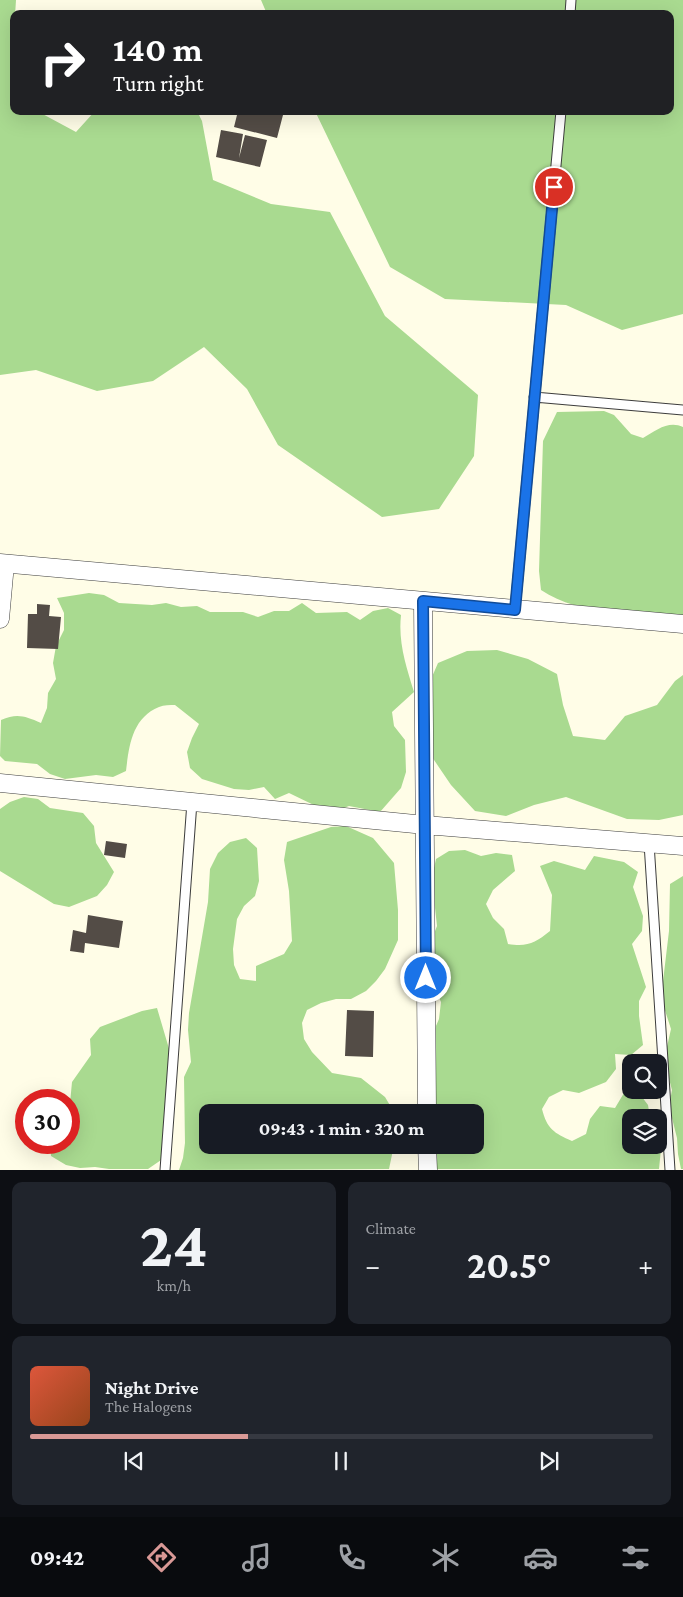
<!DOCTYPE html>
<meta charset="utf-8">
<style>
body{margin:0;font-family:"Crimson Pro",serif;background:#20242c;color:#f1f3f6;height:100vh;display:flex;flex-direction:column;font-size:19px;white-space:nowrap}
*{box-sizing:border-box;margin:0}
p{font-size:16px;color:#9ea1a6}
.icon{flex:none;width:28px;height:28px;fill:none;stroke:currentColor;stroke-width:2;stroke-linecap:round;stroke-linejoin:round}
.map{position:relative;height:1170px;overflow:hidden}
.details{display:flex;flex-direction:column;gap:12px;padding:12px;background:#0d0f14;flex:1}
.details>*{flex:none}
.guide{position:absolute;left:10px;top:10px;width:664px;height:105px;border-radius:10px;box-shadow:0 5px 20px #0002;background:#202124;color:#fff;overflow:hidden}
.controls{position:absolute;left:622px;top:1054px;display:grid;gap:10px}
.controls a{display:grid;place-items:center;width:45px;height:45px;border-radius:10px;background:#171b24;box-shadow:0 5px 20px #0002;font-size:25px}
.speed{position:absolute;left:15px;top:1089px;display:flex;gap:10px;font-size:25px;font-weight:700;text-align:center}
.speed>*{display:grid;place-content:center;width:65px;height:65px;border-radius:50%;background:#171b24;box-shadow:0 5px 20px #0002;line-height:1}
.speed .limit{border:8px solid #d22;background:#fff;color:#111}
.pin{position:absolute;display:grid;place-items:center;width:42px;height:42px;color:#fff;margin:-21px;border:2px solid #fff;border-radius:50%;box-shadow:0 1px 5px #0007}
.me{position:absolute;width:55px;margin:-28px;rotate:0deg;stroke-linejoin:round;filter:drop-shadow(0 0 4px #0008)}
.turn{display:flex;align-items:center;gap:18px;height:105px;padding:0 20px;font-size:22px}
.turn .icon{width:65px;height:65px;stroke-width:2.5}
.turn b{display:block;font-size:35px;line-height:42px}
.big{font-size:38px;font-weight:700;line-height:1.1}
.details .card{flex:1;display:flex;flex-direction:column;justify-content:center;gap:8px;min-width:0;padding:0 18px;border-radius:10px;background:#20242c}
.details .dial{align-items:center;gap:0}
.dial b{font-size:65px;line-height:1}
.song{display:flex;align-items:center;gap:15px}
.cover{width:60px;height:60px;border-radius:8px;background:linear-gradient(135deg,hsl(10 70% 55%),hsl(20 70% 35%))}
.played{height:5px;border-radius:2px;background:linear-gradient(90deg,#d99996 35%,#363941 35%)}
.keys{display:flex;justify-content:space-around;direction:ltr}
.heat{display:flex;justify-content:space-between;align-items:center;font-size:28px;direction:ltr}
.details .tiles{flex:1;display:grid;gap:12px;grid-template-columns:1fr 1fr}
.card:last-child{grid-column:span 2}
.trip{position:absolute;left:199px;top:1104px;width:285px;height:50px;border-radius:10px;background:#171b24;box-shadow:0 5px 20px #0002;font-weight:700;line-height:50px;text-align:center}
.menu{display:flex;height:80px;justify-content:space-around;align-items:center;background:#090b0e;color:#9ea1a6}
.menu .icon{width:35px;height:35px}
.menu .on{color:#d99996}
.menu b{font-size:22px;color:#f1f3f6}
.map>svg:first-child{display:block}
.forest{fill:#a9da90}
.building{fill:#534c46}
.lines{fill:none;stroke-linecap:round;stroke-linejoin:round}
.service-casing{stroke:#3d3d3d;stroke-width:11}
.minor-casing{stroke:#3d3d3d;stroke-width:19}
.service{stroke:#fff;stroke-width:9}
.minor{stroke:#fff;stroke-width:18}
.route-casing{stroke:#114b97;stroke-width:12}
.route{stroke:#1a73e8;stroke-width:9}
</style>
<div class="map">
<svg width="683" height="1170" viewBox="0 0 683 1170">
<rect width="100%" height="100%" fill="#fffde7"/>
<path class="forest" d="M0,0h16l-3,47 1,64h23l39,21 19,-21h102l5,10 11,59 58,24 59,8 55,104 93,79 -4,61 -35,53 -57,8 -104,-72 -31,-56 -43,-42 -51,34 -56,10 -61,-21 -36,5z
M261,0h422v314l-61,16 -56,-25 -121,-6 -55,-32 -75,-156h355v-97h-403z
M604,411l10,4 17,19 12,4c13,-8 26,-18 40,-11v189c-47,-3 -101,1 -142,-26l-2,-19 4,-130 14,-29z
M89,593l15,2 15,8 33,2 14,-2 15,4 16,-1 13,6h33l15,5 16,-6h15l13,-8 14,10 31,-1 13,8 13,-9 15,-3 13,7c-3,27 5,51 13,77l-22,20 2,14 11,14 1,32 -5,16 -21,24 -31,-6 -13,5 -14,-2 -33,-16 -14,6 -11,-12 -15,3 -15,-1 -32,-10 -12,-11 -3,-16 5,-14 7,-14 -24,-19c-5,0 -11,0 -16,2 -27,11 -30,39 -33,64l-13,6 -17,-2 -31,4 -15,-5 -13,-10 -32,-3 -5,-5 1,-36c16,-7 24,-4 40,3l6,-15 1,-15 8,-14 -3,-16 3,-17 8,-16v-17l-7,-15z
M497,650l31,9 29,15 6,31 10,31 32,4 20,-24 32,-11 18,-24 8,-6v140l-24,5 -32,-1 -61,-22 -32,8 -28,11 -31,-5 -24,-26 -19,-28 -7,-64 13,-30 29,-12z
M24,797l14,2 12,9 33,5 11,13 2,17 18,29 -7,13 -10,11 -28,11 -15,-3 -54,-33v-62l10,-7z
M346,826l27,12 21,25 4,47v30l-13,29 -9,12 -10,10 -15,8h-15l-15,4 -14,7 -5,13 2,16 8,13 20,21 29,5 24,19 9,15h-186v33h186l-5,24 -210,1 4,-12 2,-15 -1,-66 7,-15 -3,-32 1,-17 19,-111 2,-33 8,-16 12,-11 16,-4 11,10 2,33 -4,15 -11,10 -7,13 -4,30 1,16 6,14 16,2v-15l28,-12 8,-13 -3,-50 -5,-31 3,-18 44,-15z
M465,850l16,6 15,-3 16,2 3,16 -22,19 -7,14 7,14 11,11 4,15c20,3 27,-1 42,-13l2,-36 -12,-29 14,-5 31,9 9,-14 30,6 14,10 -5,15 10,29 -1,15 -10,13 14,43 -7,14v15l4,29 -12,10 -16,-1 1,15 -10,13 -27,11 -16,-3 -14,7 -7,12c5,20 12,24 30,32l14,-7 4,-15 10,-13 15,2 9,-15h15l9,12 2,12 -19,1v27h28v-7l2,11 -2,20h-234v-24h50v-33h-47l8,-31 -8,-14 -2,-18 13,-30 2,-17 -13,-29 -3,-16 12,-31 -2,-18 -6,-18 7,-31 13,-8z
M683,876v293h-2l-3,-15 -1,-16 -8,-32 3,-16 -8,-30 7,-31 -10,-31 8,-67 1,-47z
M157,1008l13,44 -6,106 -16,11h-39l-14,-2 -15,1 -14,-3 -15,-9 -1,-13 19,-1v-28l3,-32 19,-27 -1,-16 10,-12 42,-16z"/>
<path class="building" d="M238,111h32l13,4 -6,23 -43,-11z
M221,130l22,4 -4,24 6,-23 22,5 -7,27 -44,-10z
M37,604l13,1 -1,11 12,1 -3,32 -31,-1 1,-34h9z
M106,841l21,3 -2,14 -21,-3z
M88,915l35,6 -4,27 -34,-5 -1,10 -14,-2 3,-21 13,3z
M347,1010l27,1 -1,46 -28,-1z"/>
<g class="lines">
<g class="service-casing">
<path id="service" d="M570,14l1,-14
M534,397l149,13
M515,610l46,-499
M649,843l21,327
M165,1170l27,-368"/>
</g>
<g class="minor-casing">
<path id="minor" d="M0,563l683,61
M423,601l4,511
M0,619l5,-55
M0,783l425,42 258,21
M427,1145l1,25"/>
</g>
<use href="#service" class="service"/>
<use href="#minor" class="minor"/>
</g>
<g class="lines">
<g class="route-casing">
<path id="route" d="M426,978l-3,-377 92,9 39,-423"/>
</g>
<use href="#route" class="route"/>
</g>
</svg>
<div class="controls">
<a><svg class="icon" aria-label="search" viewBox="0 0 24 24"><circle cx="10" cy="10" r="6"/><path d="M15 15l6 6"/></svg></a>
<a><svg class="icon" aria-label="layers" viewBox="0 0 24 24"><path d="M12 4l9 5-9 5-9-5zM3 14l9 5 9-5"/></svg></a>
</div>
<div class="speed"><div class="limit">30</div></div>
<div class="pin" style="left:554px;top:187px;background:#d93025"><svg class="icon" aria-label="arrive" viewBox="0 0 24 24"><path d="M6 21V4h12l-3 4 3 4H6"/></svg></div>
<svg class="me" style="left:426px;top:978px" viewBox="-20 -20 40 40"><circle r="17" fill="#1a73e8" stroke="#fff" stroke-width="3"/><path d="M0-11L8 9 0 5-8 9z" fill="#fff"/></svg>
<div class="trip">09:43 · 1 min · 320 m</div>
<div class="guide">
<div class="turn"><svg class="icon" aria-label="right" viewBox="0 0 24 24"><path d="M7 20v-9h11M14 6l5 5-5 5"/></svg><div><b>140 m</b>Turn right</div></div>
</div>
</div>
<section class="details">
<div class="tiles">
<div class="card dial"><b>24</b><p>km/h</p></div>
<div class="card"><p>Climate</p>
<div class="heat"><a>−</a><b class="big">20.5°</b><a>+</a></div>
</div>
<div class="card">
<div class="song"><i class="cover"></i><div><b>Night Drive</b><p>The Halogens</p></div></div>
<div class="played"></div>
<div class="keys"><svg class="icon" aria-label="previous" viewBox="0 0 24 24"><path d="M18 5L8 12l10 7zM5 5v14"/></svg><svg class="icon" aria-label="pause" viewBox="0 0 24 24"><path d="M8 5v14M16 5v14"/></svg><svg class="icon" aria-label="next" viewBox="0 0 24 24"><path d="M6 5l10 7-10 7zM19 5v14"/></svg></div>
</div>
</div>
</section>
<nav class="menu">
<b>09:42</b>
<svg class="icon on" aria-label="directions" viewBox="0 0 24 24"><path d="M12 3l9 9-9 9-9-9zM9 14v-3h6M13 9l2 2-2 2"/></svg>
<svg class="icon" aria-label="music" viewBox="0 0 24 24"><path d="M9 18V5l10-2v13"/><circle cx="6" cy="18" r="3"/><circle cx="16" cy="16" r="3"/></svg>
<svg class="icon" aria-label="phone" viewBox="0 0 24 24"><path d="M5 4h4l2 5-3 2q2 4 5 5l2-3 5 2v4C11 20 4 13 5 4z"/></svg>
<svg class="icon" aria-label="climate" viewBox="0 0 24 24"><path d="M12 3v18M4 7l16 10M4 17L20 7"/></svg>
<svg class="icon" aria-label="car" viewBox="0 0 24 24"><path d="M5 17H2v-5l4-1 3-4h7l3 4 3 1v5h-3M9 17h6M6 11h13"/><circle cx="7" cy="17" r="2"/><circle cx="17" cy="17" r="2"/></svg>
<svg class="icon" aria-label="filters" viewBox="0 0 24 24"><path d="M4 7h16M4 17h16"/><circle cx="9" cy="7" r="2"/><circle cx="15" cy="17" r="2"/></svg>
</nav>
